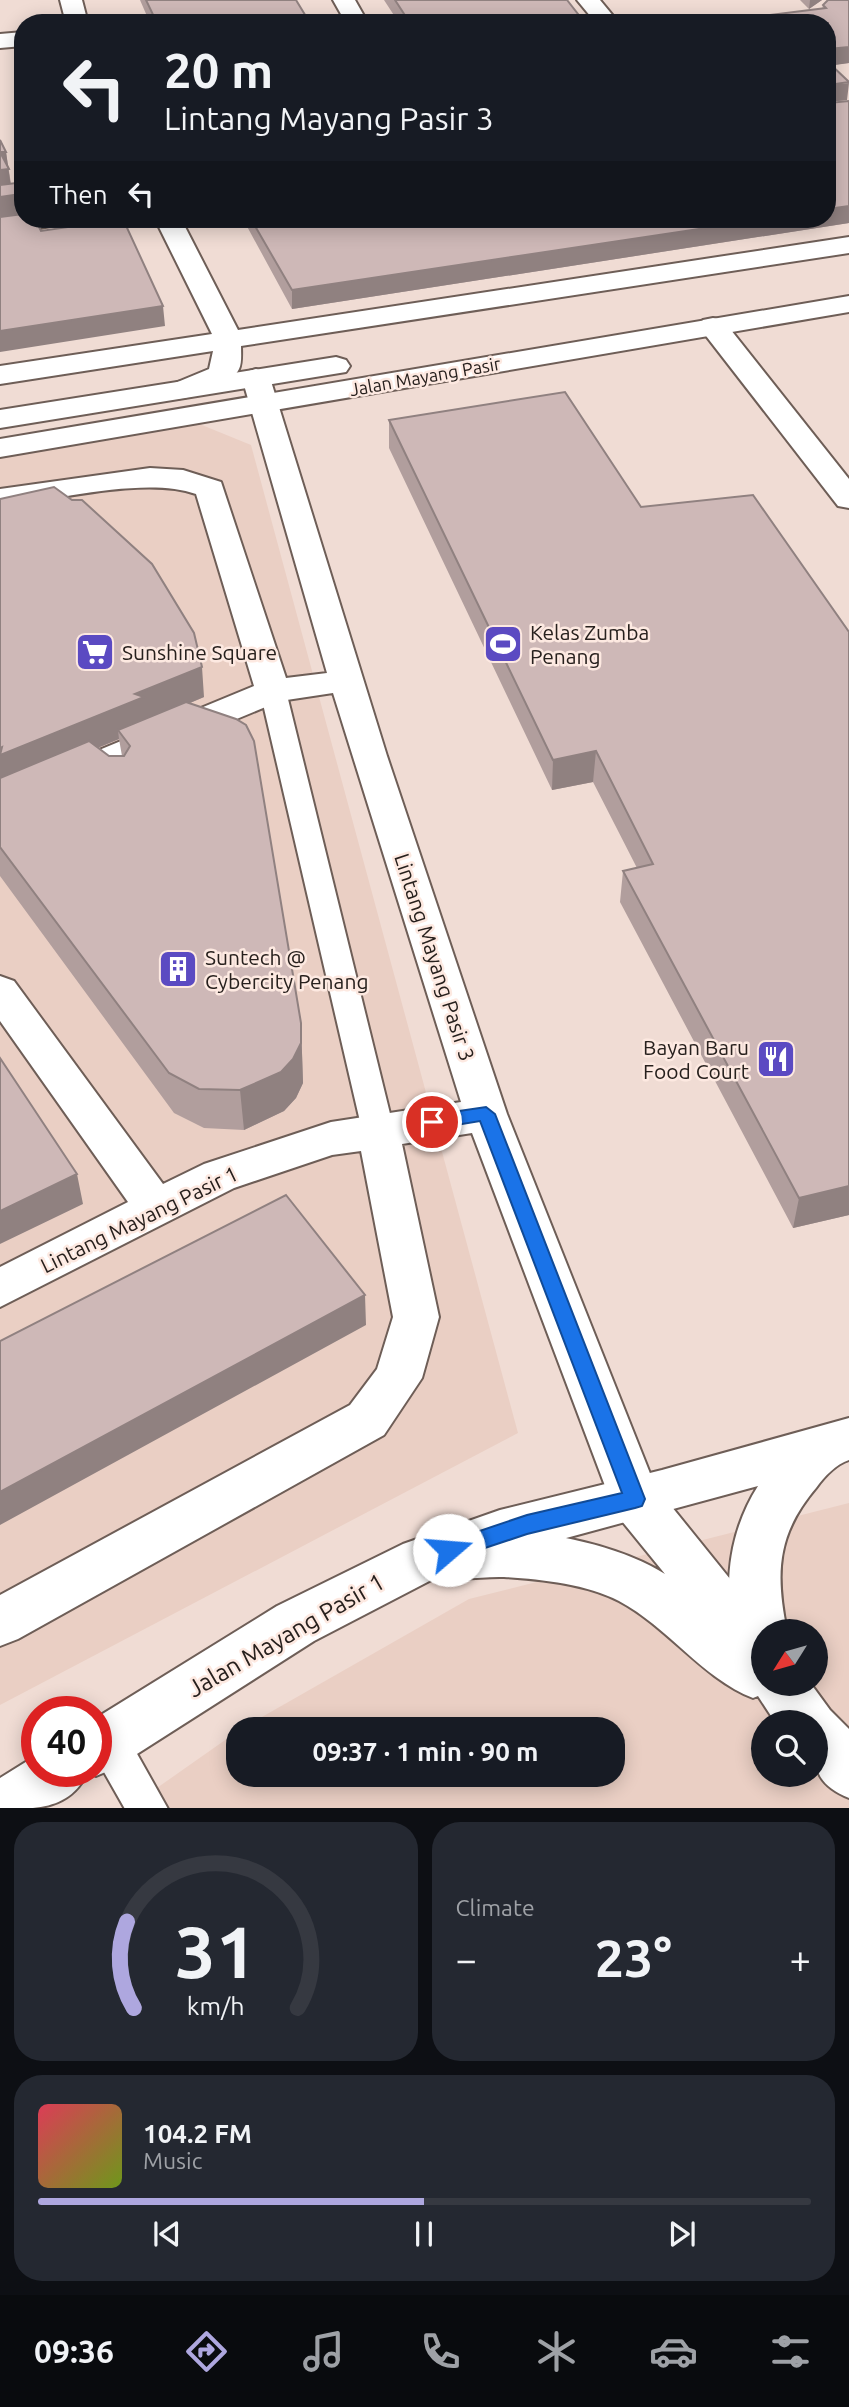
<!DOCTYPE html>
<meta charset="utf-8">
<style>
body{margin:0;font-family:Ubuntu,sans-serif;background:#242831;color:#f1f3f6;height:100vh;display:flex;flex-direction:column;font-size:26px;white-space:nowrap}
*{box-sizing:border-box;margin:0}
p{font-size:23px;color:#9ea1a6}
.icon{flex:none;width:38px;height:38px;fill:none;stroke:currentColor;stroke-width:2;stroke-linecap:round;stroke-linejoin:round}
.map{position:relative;height:1808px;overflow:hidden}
.sheet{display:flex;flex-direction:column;gap:14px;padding:14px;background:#0d0f14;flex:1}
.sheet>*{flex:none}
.guide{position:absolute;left:14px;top:14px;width:822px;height:214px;border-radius:28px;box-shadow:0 4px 18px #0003;background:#171b24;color:#f1f3f6;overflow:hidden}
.needle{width:46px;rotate:233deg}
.tools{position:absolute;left:751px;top:1619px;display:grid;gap:14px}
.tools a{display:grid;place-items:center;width:77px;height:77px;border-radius:50%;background:#171b24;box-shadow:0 4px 18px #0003;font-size:35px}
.speed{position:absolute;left:21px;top:1696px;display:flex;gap:14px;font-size:35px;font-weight:700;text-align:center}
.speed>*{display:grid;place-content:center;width:91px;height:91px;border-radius:50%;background:#171b24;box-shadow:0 4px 18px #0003;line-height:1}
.speed .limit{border:10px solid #d22;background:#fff;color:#111}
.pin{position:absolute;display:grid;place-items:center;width:60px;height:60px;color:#fff;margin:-30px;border:4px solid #fff;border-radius:50%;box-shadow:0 2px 7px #0007}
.me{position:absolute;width:77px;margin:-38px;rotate:72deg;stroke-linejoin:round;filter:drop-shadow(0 0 5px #0008)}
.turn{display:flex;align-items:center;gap:24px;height:147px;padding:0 35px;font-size:32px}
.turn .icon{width:91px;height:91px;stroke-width:2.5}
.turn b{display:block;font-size:49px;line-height:60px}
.then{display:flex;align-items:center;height:66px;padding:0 35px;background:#0003;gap:14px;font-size:26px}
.big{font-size:52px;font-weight:700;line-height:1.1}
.sheet .widget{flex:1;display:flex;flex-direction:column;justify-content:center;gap:10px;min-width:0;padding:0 24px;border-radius:28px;background:#242831}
.sheet .dial{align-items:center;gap:0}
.dial svg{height:182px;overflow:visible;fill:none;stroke:#363941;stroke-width:7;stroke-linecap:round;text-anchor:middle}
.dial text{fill:#f1f3f6;stroke:none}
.song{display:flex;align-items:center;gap:21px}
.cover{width:84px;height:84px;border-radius:10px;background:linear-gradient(135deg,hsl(350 70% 55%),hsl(80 70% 35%))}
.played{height:7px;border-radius:4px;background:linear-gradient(90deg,#aea7df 50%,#363941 50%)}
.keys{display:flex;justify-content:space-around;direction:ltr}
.heat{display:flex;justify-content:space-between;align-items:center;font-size:38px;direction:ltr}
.sheet .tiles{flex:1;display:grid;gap:14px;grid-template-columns:1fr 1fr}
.widget:last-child{grid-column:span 2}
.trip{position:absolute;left:226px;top:1717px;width:399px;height:70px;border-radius:28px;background:#171b24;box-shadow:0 4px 18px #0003;font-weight:700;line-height:70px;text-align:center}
.menu{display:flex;height:112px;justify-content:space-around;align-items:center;background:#090b0e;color:#9ea1a6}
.menu .icon{width:49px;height:49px}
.menu .active{color:#aea7df}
.menu b{font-size:32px;color:#f1f3f6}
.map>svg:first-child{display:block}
.built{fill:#eacfc4;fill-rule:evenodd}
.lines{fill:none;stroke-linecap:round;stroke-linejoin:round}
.service-casing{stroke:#6e5e57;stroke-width:4}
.minor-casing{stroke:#6e5e57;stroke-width:4}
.tertiary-casing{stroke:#6e5e57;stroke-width:4}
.service{fill:#fff;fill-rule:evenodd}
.minor{fill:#fff;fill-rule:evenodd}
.tertiary{fill:#fff;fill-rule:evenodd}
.wall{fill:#b19e9d;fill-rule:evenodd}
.shaded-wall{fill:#908180}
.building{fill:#ceb8b7;stroke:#908180;stroke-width:2}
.route{fill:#1a73e8;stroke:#114b97;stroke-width:2}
.labels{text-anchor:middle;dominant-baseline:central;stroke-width:5;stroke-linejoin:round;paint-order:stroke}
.far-street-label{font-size:18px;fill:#27201d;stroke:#fde9e1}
.poi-label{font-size:21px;fill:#27201d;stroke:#fde9e1;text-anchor:start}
.street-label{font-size:21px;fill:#27201d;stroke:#fde9e1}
.near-street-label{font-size:24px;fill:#27201d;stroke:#fde9e1}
</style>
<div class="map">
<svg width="849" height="1809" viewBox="0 0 849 1809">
<rect width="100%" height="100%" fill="#f0dcd4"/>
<path class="built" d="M197,423l54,22 267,988 -518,272v-1249z
M849,1503v305l-722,1 111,-78v43h374v-45h-371l228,-130zM763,1631h53v53h-53zM763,1722h53v52h-53z"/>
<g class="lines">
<g class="service-casing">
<path id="service" d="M273,683l9,2 4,6 108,439 -5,8 -11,4 -11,-4 -5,-8 -102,-439 4,-6z
M108,1722l14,5 46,82h-43l-29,-51v-32z"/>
</g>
<g class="minor-casing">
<path id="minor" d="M60,0h22l6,23h-22z
M333,0h22l13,23h-22z
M577,0h23l19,23h-23z
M23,32v14l-23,2v-14z
M23,216v3h43l-4,5 -62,11v-16z
M155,219h26l57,111 611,-93v16l-608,93c0,7 1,17 -2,23 -7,17 -55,33 -71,29l-4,-6 4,-6 41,-17 4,-18 -213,33v-18l212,-32z
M713,318l10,2 126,159v29l-11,-2 -135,-174 -4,-6 4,-6z
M256,369l10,3 4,6 117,378 120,358 148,372 117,145h-9v53h48l19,26 19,19v69c-41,-17 -33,-37 -33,-76h-41l-17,-26 -5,2c-51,-20 -85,-71 -134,-97 -32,-17 -80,-22 -115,-24 -25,-1 -45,6 -69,-4l-7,-16 7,-16c61,-23 176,-2 230,33l-48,-59 -7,-16 -138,-366 -70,11 37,173 -17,61 -38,57 -366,204 -18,7v-51l350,-190 27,-36 16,-52 -32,-166 -29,4 -98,33 -234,119v-40l128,-65 -128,-181v-45l14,5 149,203 41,-20 127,-42 130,-20 -128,-409 -53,8 -280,116v-26l254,-105 -58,-192c-50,-18 -141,6 -196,13v-18l150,-21 33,2 38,12 65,196 41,-5 -85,-295 4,-6z"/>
</g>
<g class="tertiary-casing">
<path id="tertiary" d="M849,296v16l-849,145v-18z
M336,357l10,3 4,6 -4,6 -346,56v-18z
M849,1418v42c-13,4 -25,17 -33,28 -39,46 -41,85 -29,143h-24v37l-19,-7c-24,-57 -19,-123 14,-175l-258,70 -61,20 -125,65 -199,127 -19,8 -8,-4c-18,37 -49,37 -88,37v-31l37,-23v16h59v-53l181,-112 126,-62 97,-34 162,-40z"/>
</g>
<use href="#service" class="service"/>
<use href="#minor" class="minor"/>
<use href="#tertiary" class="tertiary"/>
</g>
<path class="wall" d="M140,0h156l14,23h-160z
M384,0h183l18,23h-186z
M800,0h22l-13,9z
M849,0v63l-18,2 16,35 -18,2 20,121 -557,86 -49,-90h585v-196h-107v-2l101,-12 1,-4z
M6,152l5,32 12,12v17l-23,4z
M565,392l284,823 -56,13 -173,-326 3,-31 14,-3 -44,-86 -41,8 -163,-342v-28z
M0,499l204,198 -14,6 111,320 2,60 -7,15 -12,13 -40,19 -40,-2 -30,-15 -174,-237zM119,739l3,17h-13l-11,-8z"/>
<path class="shaded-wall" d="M810,0h12l-13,9z
M849,47v16l-21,3v-17z
M849,83l-2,17 -19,2v-17z
M0,152h6l5,35 -11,3z
M20,194l3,19 -23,4v-20z
M849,206v17l-557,86v-19l473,-71h63v-10z
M163,306l2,20 -165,26v-21z
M202,667l2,30 -57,24 -29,9 1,9 -114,47 -5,-5v-33z
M596,751l-3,31 -41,8 1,-30z
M301,1023l2,60 -7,15 -12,13 -40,19 -4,-40z
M77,1174l6,30 -83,40v-33z
M849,1186v29l-56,13 6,-30z
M365,1295l1,30 -366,200v-33z"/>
<path class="building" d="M146,0h150l14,23h-153z
M395,0h172l18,23h-175z
M828,0h21v47l-21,2v-26h-105l-2,-2 105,-13 -3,-3z
M828,62l21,20 -21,3 1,18 20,-2v105l-21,3z
M0,140l6,12h-6l9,17 -9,1z
M16,183l7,14 -3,-3 -20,3v-12z
M23,214v5h12l6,12 82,-12 40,87 -163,25v-114z
M251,219h514l-473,71z
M565,392l76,115 112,-12 96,137v554l-50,12 -176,-327 30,-7 -57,-113 -43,9 -164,-340z
M54,487l18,13h10l70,64 42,69 8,34 -67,27 9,3 -144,58 2,-8 -2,1v-249z
M186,702l50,17 10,6 8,16 47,282v20l-8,16 -12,13 -41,18 -41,-1 -30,-16 -169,-226v-69l89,-37 20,15h15l6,-10 -12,-16z
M0,1058l77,116 -77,37z
M286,1195l79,100 -365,197v-151z"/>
<path class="route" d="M486,1107l9,7 150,385 -3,7 -7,2 -108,26 -78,26 -8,-3 -3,-7 3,-6 86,-29 95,-22 -142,-372 -48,8 -9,-7 9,-7z"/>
<defs>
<g id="stadium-square" transform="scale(2.0125)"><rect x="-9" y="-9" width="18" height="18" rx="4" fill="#5b4ac2" stroke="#fde9e1"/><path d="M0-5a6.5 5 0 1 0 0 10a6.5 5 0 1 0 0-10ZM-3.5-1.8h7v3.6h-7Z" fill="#fff"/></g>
<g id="supermarket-square" transform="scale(2.0125)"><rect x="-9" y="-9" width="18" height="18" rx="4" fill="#5b4ac2" stroke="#fde9e1"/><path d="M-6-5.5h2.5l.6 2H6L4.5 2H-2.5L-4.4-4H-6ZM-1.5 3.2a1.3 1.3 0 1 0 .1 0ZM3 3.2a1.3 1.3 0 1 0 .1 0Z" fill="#fff"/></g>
<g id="building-square" transform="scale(2.0125)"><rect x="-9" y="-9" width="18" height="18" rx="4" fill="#5b4ac2" stroke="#fde9e1"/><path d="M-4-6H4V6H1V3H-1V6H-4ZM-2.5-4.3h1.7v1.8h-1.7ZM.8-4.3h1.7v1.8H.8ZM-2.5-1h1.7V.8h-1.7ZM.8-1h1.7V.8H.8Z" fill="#fff"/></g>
<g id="restaurant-square" transform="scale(2.0125)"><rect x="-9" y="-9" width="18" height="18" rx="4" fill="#5b4ac2" stroke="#fde9e1"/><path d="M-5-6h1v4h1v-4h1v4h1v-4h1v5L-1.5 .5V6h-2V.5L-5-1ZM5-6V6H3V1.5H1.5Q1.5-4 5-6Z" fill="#fff"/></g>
</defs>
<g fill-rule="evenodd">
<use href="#stadium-square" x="503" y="644"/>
<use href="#supermarket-square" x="95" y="652"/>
<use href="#building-square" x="178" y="969"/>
<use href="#restaurant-square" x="776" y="1059"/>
</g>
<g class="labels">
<g class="far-street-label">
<text transform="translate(425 376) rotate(-10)">Jalan Mayang Pasir</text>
</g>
<g class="poi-label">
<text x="530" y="632">Kelas Zumba<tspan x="530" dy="24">Penang</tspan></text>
<text x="122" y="652">Sunshine Square</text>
<text x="205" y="957">Suntech @<tspan x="205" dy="24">Cybercity Penang</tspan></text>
<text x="749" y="1047" text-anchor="end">Bayan Baru<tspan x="749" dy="24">Food Court</tspan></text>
</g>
<g class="street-label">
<text transform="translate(435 957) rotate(72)">Lintang Mayang Pasir 3</text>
<text transform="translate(139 1219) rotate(-26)">Lintang Mayang Pasir 1</text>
</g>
<g class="near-street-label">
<text transform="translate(286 1635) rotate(-30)">Jalan Mayang Pasir 1</text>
</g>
</g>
</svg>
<div class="tools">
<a><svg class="needle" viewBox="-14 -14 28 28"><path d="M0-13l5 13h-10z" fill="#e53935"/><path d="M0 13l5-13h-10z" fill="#9ea1a6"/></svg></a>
<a><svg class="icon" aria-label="search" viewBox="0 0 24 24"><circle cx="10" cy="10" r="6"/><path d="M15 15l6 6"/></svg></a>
</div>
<div class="speed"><div class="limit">40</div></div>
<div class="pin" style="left:432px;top:1122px;background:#d93025"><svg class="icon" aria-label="arrive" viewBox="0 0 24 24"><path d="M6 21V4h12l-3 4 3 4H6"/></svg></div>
<svg class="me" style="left:449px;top:1550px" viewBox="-20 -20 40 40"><circle r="19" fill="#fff"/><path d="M0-13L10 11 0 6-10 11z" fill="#1a73e8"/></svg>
<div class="trip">09:37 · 1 min · 90 m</div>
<div class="guide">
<div class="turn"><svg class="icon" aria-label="left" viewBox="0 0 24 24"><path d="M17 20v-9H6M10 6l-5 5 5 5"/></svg><div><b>20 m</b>Lintang Mayang Pasir 3</div></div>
<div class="then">Then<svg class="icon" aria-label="left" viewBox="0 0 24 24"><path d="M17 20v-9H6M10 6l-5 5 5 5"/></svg></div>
</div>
</div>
<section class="sheet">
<div class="tiles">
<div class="widget dial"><svg viewBox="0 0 100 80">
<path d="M14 69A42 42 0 1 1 86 69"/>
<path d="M14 69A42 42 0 0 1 11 31" stroke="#aea7df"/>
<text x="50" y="56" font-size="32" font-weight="700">31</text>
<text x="50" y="72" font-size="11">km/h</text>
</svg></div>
<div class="widget"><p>Climate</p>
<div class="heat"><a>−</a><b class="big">23°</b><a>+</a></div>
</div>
<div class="widget">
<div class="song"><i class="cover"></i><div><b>104.2 FM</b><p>Music</p></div></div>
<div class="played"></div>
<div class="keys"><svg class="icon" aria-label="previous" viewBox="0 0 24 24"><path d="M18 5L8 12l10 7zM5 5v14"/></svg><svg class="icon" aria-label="pause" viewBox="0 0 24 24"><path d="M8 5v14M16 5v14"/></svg><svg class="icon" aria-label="next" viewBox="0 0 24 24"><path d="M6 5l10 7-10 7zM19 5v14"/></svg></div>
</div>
</div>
</section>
<nav class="menu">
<b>09:36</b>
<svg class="icon active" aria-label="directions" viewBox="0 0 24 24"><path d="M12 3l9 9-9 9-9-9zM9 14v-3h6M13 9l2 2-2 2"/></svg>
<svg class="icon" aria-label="music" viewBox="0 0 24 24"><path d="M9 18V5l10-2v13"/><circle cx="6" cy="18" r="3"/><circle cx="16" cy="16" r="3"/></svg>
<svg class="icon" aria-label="phone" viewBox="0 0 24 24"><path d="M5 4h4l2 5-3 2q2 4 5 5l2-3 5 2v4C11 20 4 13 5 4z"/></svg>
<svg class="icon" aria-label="climate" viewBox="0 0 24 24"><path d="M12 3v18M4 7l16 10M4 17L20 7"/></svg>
<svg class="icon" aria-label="car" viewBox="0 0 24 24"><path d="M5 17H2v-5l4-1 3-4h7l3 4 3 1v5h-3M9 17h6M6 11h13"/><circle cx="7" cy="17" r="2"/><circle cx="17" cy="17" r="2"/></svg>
<svg class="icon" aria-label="filters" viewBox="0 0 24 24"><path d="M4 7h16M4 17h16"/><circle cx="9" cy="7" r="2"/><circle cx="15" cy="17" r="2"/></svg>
</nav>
